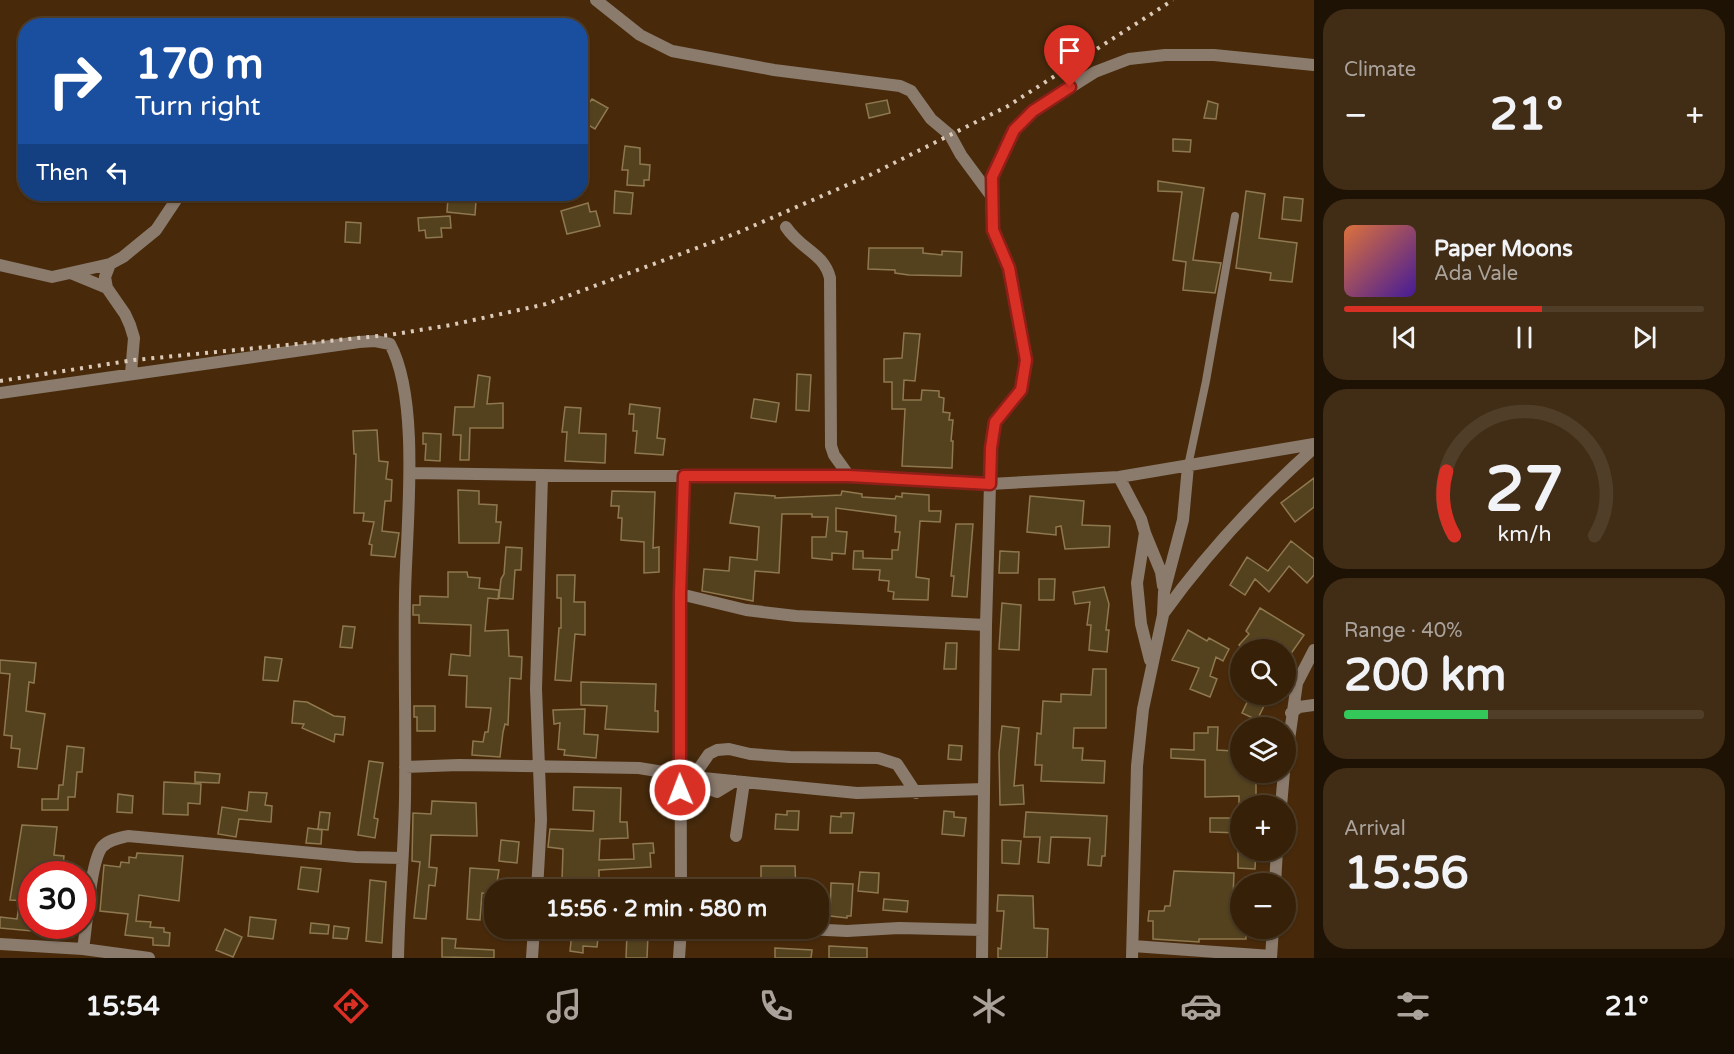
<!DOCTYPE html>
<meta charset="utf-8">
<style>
body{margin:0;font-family:"Varela Round",sans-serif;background:#412d16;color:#f1f3f6;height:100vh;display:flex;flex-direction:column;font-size:22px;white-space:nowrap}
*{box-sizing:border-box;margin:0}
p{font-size:20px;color:#aaa39c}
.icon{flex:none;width:33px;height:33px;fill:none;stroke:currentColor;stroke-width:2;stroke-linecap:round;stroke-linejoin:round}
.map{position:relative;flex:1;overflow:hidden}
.side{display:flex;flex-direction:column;gap:9px;padding:9px;background:#1e1204;width:420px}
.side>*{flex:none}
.banner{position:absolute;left:18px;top:18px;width:570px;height:183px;border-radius:24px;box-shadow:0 2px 4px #0004,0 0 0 2px #503e29;background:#1a4fa0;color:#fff;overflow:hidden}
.tools{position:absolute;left:1230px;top:639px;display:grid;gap:12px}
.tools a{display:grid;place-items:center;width:66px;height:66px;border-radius:50%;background:#362008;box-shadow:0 2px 4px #0004,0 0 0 2px #503e29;font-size:30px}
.speed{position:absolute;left:18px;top:861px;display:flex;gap:12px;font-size:30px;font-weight:700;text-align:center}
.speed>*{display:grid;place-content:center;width:78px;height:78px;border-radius:50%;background:#362008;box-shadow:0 2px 4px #0004,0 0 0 2px #503e29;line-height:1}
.speed .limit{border:9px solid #d22;background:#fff;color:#111}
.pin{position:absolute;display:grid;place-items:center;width:51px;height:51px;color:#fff;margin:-62px -26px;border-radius:50% 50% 50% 0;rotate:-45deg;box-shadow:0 0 6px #0007}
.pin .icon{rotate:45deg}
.me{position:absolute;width:66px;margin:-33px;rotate:359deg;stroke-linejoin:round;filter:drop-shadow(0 0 4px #0008)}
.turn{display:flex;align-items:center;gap:21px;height:126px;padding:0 18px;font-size:27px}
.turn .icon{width:78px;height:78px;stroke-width:2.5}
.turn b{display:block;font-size:42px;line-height:51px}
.then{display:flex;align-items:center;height:57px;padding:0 18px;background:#0003;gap:12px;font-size:22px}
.big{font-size:45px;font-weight:700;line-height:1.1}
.side .card{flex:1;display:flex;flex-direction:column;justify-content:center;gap:9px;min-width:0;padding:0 21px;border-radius:24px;background:#412d16}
.side .dial{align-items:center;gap:0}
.dial svg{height:156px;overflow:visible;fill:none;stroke:#503e29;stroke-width:7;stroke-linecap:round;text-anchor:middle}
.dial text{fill:#f1f3f6;stroke:none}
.song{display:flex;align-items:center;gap:18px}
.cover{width:72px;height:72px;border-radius:9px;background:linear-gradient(135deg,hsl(20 70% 55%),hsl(260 70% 35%))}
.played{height:6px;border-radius:3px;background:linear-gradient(90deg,#d93025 55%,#503e29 55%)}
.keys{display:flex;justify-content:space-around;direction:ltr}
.heat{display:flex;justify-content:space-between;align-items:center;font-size:33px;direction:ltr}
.charge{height:9px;border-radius:4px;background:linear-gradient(90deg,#34c759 40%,#503e29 0)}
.trip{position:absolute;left:484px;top:879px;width:345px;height:60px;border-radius:24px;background:#362008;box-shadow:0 2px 4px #0004,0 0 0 2px #503e29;font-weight:700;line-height:60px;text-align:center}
.dock{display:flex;height:96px;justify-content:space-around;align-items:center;background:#160d03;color:#aaa39c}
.dock .icon{width:42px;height:42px}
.dock .active{color:#d93025}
.dock b{font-size:27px;color:#f1f3f6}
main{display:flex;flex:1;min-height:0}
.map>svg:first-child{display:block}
.building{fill:#54421f;stroke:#8e784f;stroke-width:1.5}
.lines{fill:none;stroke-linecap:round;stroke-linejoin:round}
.lane{stroke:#8b7b6d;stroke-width:8}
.street{stroke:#8b7b6d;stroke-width:12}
.rail{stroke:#dccab9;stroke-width:4;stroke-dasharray:3 6;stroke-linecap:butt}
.route-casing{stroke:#8d1f18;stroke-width:15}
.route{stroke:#d93025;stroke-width:10}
</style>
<main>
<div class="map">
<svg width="1314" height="958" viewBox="0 0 1314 958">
<rect width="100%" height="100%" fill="#482a0b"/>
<path class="building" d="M592,99l16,9 -13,21 -15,-9v-5z
M887,100l3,13 -21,5 -3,-14z
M1208,101l10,3 -2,15 -12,-1z
M1173,139l18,1 -1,12 -17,-1z
M625,146l15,2v16l10,1 -1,15h-5v6l-17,-1 1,-15h-6z
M1158,181l46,7 -11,72 28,3 -6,30 -32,-3 3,-28 -13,-2 9,-68 -24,-1z
M615,191l18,2 -2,21 -17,-1z
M1246,191l19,3 -6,44 38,5 -5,39 -22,-2 1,-7 -35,-5z
M1284,197l19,2 -2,22 -19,-2z
M448,198l28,3 -1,14 -28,-3z
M588,203l2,9 6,-1 4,15 -33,8 -6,-23z
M450,216l1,12h-10l1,9 -16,1 -1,-8 -6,1 -1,-13z
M346,222l15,1 -1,20 -15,-1z
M869,248h54v5l19,2v-4l20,1 -1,24 -52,-1 -14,-2v-3l-27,-1z
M904,333l16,1 -5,47 -11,-1 -1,20h18l1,-10 17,1v6l5,1 -1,14 7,1 -1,7h4l-2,21h2l-1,27 -50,-2 3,-57h-13v-27h-8v-23l18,-1z
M797,374l14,1 -2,36 -13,-1z
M478,375l12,2 -3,27 16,-1v25h-33l-1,32h-9l1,-25h-8l2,-28h19z
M754,399l25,4 -3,19 -25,-4z
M630,404l30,4 -3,30 8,1 -2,16 -28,-2 2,-22h-4l1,-17h-5z
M565,407l16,1 -2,25 27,1 -1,29 -40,-2 2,-29h-5z
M377,430l2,31 9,1 -2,17 6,1 -1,21h-6l-3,30 17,2 -4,24 -24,-2 1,-10 -3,-1 5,-22 -11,-1 1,-8h-10l2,-59h-2l-1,-23z
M423,433l18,1 -1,27 -15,-1 1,-16h-3z
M1314,478v29l-19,15 -14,-19z
M458,490l21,1v13l18,1 -1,17h5l-2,21h-40z
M612,491l43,1 -2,56 6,-1v25l-15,1v-31l-23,-2 1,-22h-4l1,-12h-8z
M842,491l20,3v3l33,2 1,-3 6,1v-4l27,2v16h12l-1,11 -20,-1 -4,56 13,2 -1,21 -35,-1 1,-7 -6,-1 1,-10 -10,-1 1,-10 -27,-1 1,-18h9v7l29,1v-9h6l2,-18h-5l1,-16 -60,-8v23l11,1 -2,22 -13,-1v7l-20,-2v-21h14l2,-20h-16v-3h-30l-3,59 -24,-2 -2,30 -51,-10 2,-22 25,2 1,-14 27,3 2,-33 -29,-4 5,-30 40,3v2l66,-3z
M1030,496l54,5 -2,24 28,1 -1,21 -44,2 -4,-23 -5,1v8l-29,-3z
M956,524h17l-6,73 -15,-1 2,-20h-3z
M1291,541l23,18v16l-7,8 -18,-17 -20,26 -14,-13 -10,16 -15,-10 17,-28 21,14z
M506,547l16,1 -1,22h-6l-2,29 -14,-1 2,-19 3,-5z
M1000,551l19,1 -1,21h-19z
M448,572h19l1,5 12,1 -1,10 20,2 -1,9 -10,-1 -3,33 23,-1 1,26 13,1 -1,22 -11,-1 -2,47 -3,-1 -2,8 -3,25 -28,-2 1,-14 10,1 2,-10h3l3,-24 -25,-1 1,-31 -18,-1 2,-21 19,2 1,-31 -52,-2v-8h-6v-10h7v-9l28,1z
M557,575h18l-1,27h11v33l-10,-1 -4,47 -16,-1 4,-52h2v-30h-4z
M1039,579h16l-1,21h-15z
M1104,587l5,17 -3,26h3l-2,22 -18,-2 2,-25h-4l3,-23 -15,2 -2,-12z
M1002,603l19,2 -2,45 -20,-1z
M1260,608l44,27 -14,20 -4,-5h-42l-5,-5 10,-11 -3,-3z
M343,626l12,1 -3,21 -12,-1z
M1188,630l19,11 2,-3 20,11 -6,12 -7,-4 -6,19 7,3 -7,18 -20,-8 9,-21 -27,-8z
M946,643h11l-1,26h-12z
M265,657l17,2 -4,22 -15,-1z
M0,660l36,3 -2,20 -5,-1 -3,29 19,3 -8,55 -19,-2 2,-18 -9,-1 1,-12 -8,-1 6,-61 -10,-1z
M1093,669h13v59h-32l-1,20h10l-1,12 23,1 -1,22 -63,-2 1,-16h-7l2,-32 4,1 2,-33 18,1v-8l30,1z
M581,682l75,2 -1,27h3v21l-53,-3 2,-23 -26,-1z
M1251,694h19l-13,26 -15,-7z
M294,701l13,1 27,14 11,1 -2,18 -8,-1 -1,8 -32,-14 2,-4 -12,-1z
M414,706h21v25h-18v-14h-3z
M585,709l-1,25 14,1 -2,23 -32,-3 1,-5 -7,-1 2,-26 -6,1 -1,-14z
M1002,726l17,2 -5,58 9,-1 1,19 -24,1 -1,-52z
M1208,727h10l-1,23 17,1 -1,13h7v8h16v34h-17v-10l-34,1v-37l-34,-2v-9l23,1v-17h14z
M949,745l13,1 -1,14 -13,-1z
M67,746l17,2 -2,24h-5l-2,25h-7v13h-26v-11h16l1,-14h4z
M369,761l14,2 -9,55 4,1 -3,19 -17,-3z
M195,772l25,2 -1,9 -24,-1z
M164,782l37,2 -1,20 -12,-1v12l-25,-1z
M574,787l47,1 -1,34h7l1,16 -28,1 -1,21 35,-1 -1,-15 20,-1 1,10h-4l1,14 -52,3v20h-27l1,-10h-11l1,-31 -15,-2 2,-18 43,2 1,-20 -21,-1z
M249,792l18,1 -2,12 7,1 -1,16 -32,-3 -3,18 -18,-3 4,-27 25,4z
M118,794l15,2 -1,17 -15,-1z
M432,801l44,2 1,33 -46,-1 -2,32 8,1 -2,18 -6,-1 -3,34 -12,-1 6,-56 -8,-1 1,-48 18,1z
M787,811h12l-1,19 -23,-1 1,-15 11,1z
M944,811l10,1v5l12,1 -2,18 -22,-2z
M320,812l10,1 -2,17 -10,-1z
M1026,812l81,4 -2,40h-3l-1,10 -13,-1 2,-27 -39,-1 -2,26 -11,-1 2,-25h-16z
M841,813h13l-2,20h-22l1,-17 10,1z
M1210,818h30v15l-30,-1z
M22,825l35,2 -3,28 10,1 -2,18h-32l-3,27 -17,-1z
M308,828l14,2 -1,14 -15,-1z
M501,840l18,2 -2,21 -18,-2z
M1002,840l19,1 -2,23 -17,-1z
M1238,850h18l-1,19 -17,-1z
M137,853l46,3 -4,45 -40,-6 -3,26 15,1 -1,5 14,1v4l6,1 -1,13 -16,-1v-7l-28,-3 3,-21 -28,-3 4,-46 16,2 1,-5 8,1v-6l7,1z
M761,866h34l1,24h-35z
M301,867l20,2 -3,23 -20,-3z
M470,868l29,2 -4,24 -13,-1 -2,27 -13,-1z
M1174,871l60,2 -1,24h5l2,31h6v11h-47v3l-46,-3v-18h-5l1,-10h15l1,-5h5z
M860,872l19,1 -1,20 -20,-2z
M370,880l16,2 -4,61 -16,-2z
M831,883l22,1 -2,32h-4v2l-17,-2z
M998,895l35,1 1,32 14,1 -1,29h-49v-10l3,1 3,-38h-7z
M884,899l24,2 -1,11 -24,-2z
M19,905l13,1v25l-32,-3v-11l17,2z
M250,917l26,3 -3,19 -25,-3z
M311,923l18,2 -1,9 -18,-1z
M37,926h37l-1,11 -37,-6z
M334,926l15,2 -2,11 -14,-1z
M582,928h17l-2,19 -14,-1v7l-13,-2 2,-19 10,1z
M225,929l17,8 -9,20 -17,-7z
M627,934l21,1 -1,23h-21z
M442,938l14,1 -1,9 39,2v8l-52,-1z
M829,946l38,2v10h-38z
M775,948l37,2 -1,8h-36z"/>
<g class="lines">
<path class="lane" d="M1188,466l18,-85 29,-165"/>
<path class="street" d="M596,0l44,35 32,16 102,19 126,16 11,5 20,28 19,16 11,20 31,42
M786,227c15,23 38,26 44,51l1,168 3,9 15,21
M0,265l52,12 58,-13
M73,274l34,14
M131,373l3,-35 -4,-13 -5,-11 -18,-26 -2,-11 5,-13 13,-7 33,-27 24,-36
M0,393l359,-51 16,-1 15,3c31,57 16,185 15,251 -1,68 1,136 0,204 -1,53 -6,106 -7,159
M410,473l192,3h247l141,8 129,-7 195,-33
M1119,477l22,42 4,14 -8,50 4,41 9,36
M1145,533l16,39 2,14
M680,594l66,16 50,6 190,9
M1163,614c45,-63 94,-115 151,-166
M1291,713l8,-6 15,-2
M1286,761l11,-78 17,-33
M405,767l54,-2 180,3 54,9 164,16 127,-4
M735,781l-18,11 -15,-6 -9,-9 16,-23 8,-4 12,-1 21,5 40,3 88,1 19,6 19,29
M1281,806l3,-34
M736,836l8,-54
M1275,884l2,-34
M537,890l4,-70 -5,-131 6,-214
M681,890l-1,-296 4,-118
M787,928l60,3 52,-3 83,2
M0,944l83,5 66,9
M1133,946l138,10
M83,949c4,-23 7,-86 19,-102 6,-7 17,-9 26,-11l228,21 46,1
M532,958l2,-30
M679,958l2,-30
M982,958l4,-333 5,-176 4,-27 26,-32 5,-30 -17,-92 -16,-38 -2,-30 1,-23 22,-47 19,-19 62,-39 34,-13 36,-4h49l100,10
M1132,958l5,-192 6,-57 20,-94 1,-23 19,-72 5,-54
M1271,958l2,-30"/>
<path class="rail" d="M0,381l134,-21 255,-25 62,-10 95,-21 191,-71 133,-58 138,-69 165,-106"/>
</g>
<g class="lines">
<g class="route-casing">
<path id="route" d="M680,790v-196l4,-118h165l141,8 1,-36 4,-26 26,-32 5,-30 -17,-92 -16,-38 -1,-53 22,-47 19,-19 37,-24"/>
</g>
<use href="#route" class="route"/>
</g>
</svg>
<div class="tools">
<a><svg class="icon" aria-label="search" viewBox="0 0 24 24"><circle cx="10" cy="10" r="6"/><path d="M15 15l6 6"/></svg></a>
<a><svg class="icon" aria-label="layers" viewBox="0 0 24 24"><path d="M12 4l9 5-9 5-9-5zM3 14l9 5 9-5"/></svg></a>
<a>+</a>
<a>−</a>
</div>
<div class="speed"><div class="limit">30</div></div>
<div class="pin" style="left:1070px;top:87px;background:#d93025"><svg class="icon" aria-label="arrive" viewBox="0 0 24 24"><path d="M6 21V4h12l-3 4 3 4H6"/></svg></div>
<svg class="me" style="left:680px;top:790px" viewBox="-20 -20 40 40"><circle r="17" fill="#d93025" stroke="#fff" stroke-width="3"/><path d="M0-11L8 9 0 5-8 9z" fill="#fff"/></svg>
<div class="trip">15:56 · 2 min · 580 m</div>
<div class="banner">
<div class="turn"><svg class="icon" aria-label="right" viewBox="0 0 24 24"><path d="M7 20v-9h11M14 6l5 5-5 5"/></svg><div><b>170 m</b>Turn right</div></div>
<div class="then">Then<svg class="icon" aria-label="left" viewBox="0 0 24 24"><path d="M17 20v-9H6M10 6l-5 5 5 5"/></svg></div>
</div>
</div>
<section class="side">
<div class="card"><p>Climate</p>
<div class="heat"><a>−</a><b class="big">21°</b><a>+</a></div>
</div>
<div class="card">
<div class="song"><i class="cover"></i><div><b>Paper Moons</b><p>Ada Vale</p></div></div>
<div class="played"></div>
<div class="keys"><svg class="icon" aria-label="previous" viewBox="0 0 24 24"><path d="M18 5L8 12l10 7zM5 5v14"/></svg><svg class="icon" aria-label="pause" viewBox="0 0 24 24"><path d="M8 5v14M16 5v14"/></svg><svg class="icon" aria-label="next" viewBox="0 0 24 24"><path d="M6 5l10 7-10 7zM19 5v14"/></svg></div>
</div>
<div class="card dial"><svg viewBox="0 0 100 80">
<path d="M14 69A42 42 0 1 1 86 69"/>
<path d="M14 69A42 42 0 0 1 10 36" stroke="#d93025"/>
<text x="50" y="56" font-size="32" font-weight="700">27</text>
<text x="50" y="72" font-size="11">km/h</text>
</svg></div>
<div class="card"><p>Range · 40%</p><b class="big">200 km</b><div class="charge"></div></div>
<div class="card"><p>Arrival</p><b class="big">15:56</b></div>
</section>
</main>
<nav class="dock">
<b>15:54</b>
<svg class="icon active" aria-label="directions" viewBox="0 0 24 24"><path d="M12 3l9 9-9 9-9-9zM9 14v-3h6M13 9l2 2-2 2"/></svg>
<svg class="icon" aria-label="music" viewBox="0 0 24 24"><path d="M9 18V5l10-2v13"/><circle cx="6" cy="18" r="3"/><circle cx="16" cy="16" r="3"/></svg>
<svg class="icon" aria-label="phone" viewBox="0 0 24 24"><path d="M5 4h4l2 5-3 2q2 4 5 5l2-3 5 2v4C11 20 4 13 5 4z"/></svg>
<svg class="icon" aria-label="climate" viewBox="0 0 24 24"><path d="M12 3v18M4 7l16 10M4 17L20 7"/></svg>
<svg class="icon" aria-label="car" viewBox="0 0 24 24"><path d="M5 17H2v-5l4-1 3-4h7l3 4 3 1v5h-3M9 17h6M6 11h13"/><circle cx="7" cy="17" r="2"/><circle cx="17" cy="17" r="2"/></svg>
<svg class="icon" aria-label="filters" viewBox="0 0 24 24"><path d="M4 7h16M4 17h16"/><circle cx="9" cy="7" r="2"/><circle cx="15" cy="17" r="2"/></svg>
<b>21°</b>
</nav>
